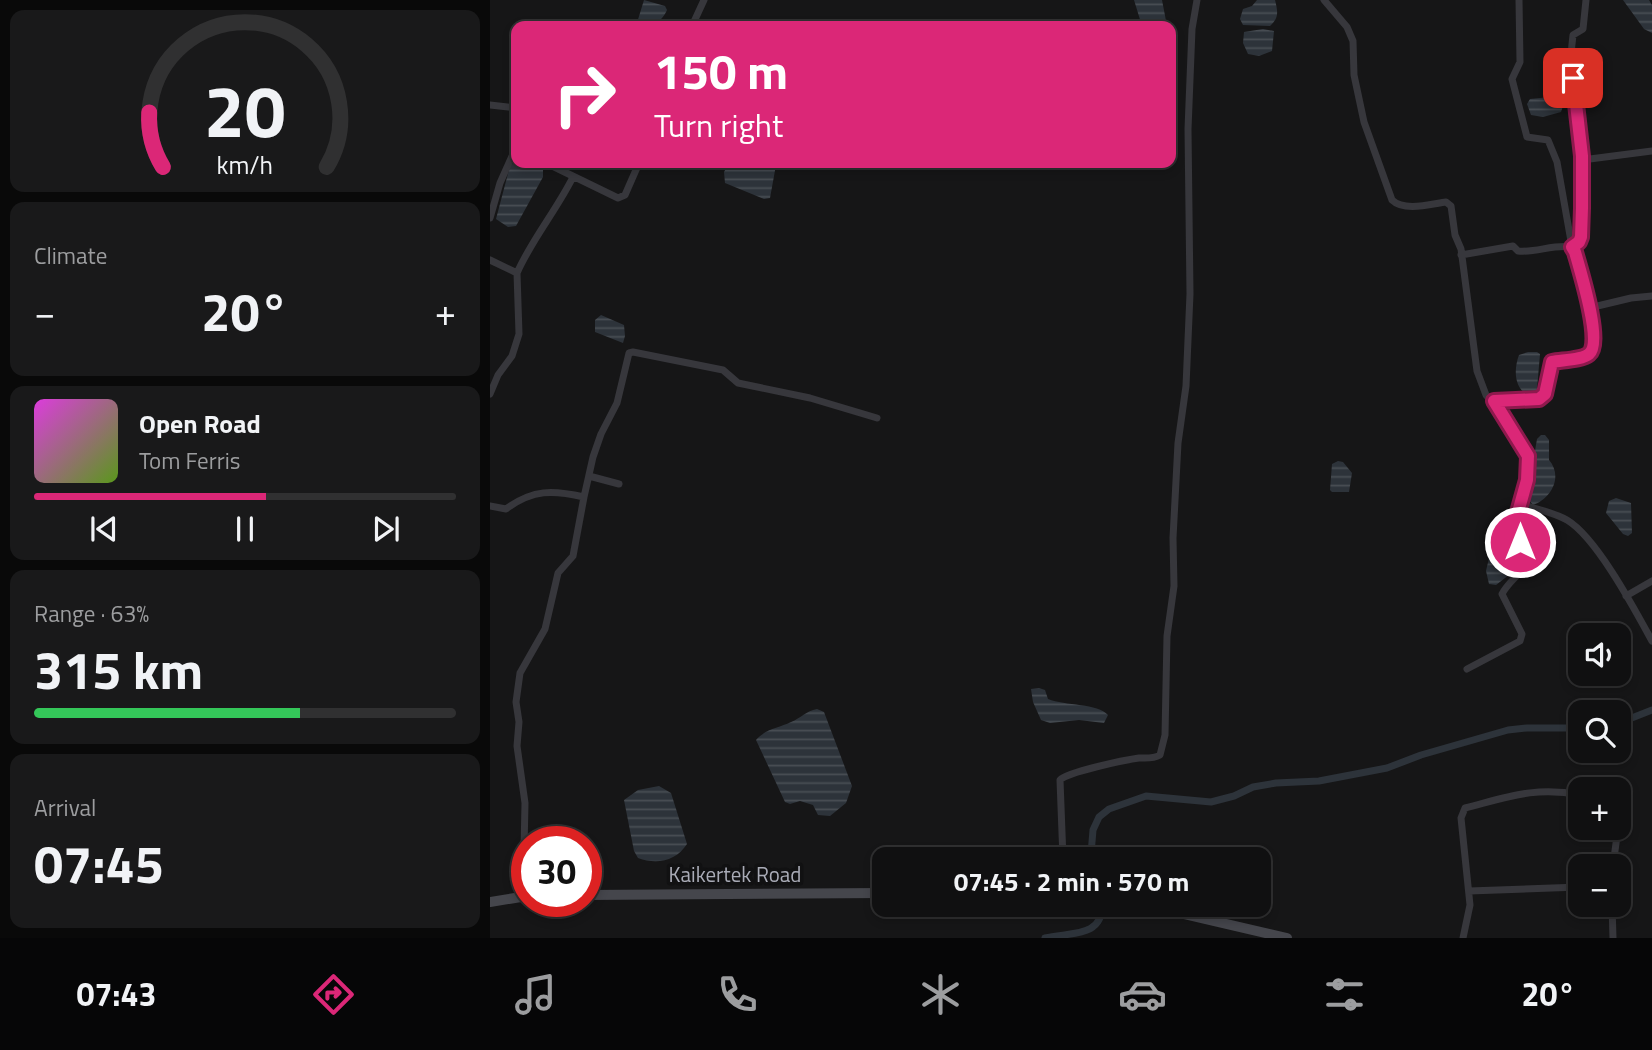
<!DOCTYPE html>
<meta charset="utf-8">
<style>
body{margin:0;font-family:"Titillium Web",sans-serif;background:#19191a;color:#f1f3f6;height:100vh;display:flex;flex-direction:column;font-size:26px;white-space:nowrap}
*{box-sizing:border-box;margin:0}
p{font-size:23px;color:#9c9d9f}
.icon{flex:none;width:38px;height:38px;fill:none;stroke:currentColor;stroke-width:2;stroke-linecap:round;stroke-linejoin:round}
.map{position:relative;flex:1;overflow:hidden}
.side{display:flex;flex-direction:column;gap:10px;padding:10px;background:#090909;width:490px}
.side>*{flex:none}
.guide{position:absolute;left:21px;top:21px;width:665px;height:147px;border-radius:14px;box-shadow:0 4px 10px #0003,0 0 0 2px #303031;background:#db2777;color:#fff;overflow:hidden}
.fabs{position:absolute;left:1078px;top:623px;display:grid;gap:14px}
.fabs a{display:grid;place-items:center;width:63px;height:63px;border-radius:14px;background:#101011;box-shadow:0 4px 10px #0003,0 0 0 2px #303031;font-size:35px}
.speed{position:absolute;left:21px;top:826px;display:flex;gap:14px;font-size:35px;font-weight:700;text-align:center}
.speed>*{display:grid;place-content:center;width:91px;height:91px;border-radius:50%;background:#101011;box-shadow:0 4px 10px #0003,0 0 0 2px #303031;line-height:1}
.speed .limit{border:10px solid #d22;background:#fff;color:#111}
.pin{position:absolute;display:grid;place-items:center;width:60px;height:60px;color:#fff;margin:-30px;border-radius:14px;box-shadow:0 4px 10px #0006}
.me{position:absolute;width:77px;margin:-38px;rotate:0deg;stroke-linejoin:round;filter:drop-shadow(0 0 5px #0008)}
.turn{display:flex;align-items:center;gap:24px;height:147px;padding:0 28px;font-size:32px}
.turn .icon{width:91px;height:91px;stroke-width:2.5}
.turn b{display:block;font-size:49px;line-height:60px}
.big{font-size:52px;font-weight:700;line-height:1.1}
.side .tile{flex:1;display:flex;flex-direction:column;justify-content:center;gap:10px;min-width:0;padding:0 24px;border-radius:14px;background:#19191a}
.side .dial{align-items:center;gap:0}
.dial svg{height:182px;overflow:visible;fill:none;stroke:#303031;stroke-width:7;stroke-linecap:round;text-anchor:middle}
.dial text{fill:#f1f3f6;stroke:none}
.song{display:flex;align-items:center;gap:21px}
.cover{width:84px;height:84px;border-radius:10px;background:linear-gradient(135deg,hsl(300 70% 55%),hsl(90 70% 35%))}
.played{height:7px;border-radius:4px;background:linear-gradient(90deg,#db2777 55%,#303031 55%)}
.keys{display:flex;justify-content:space-around;direction:ltr}
.heat{display:flex;justify-content:space-between;align-items:center;font-size:38px;direction:ltr}
.charge{height:10px;border-radius:5px;background:linear-gradient(90deg,#34c759 63%,#303031 0)}
.trip{position:absolute;left:382px;top:847px;width:399px;height:70px;border-radius:14px;background:#101011;box-shadow:0 4px 10px #0003,0 0 0 2px #303031;font-weight:700;line-height:70px;text-align:center}
.tabs{display:flex;height:112px;justify-content:space-around;align-items:center;background:#060607;color:#9c9d9f}
.tabs .icon{width:49px;height:49px}
.tabs .on{color:#db2777}
.tabs b{font-size:32px;color:#f1f3f6}
main{display:flex;flex:1;min-height:0}
.map>svg:first-child{display:block}
.water{fill:url(#water-rules)}
.lines{fill:none;stroke-linecap:round;stroke-linejoin:round}
.canal{stroke:#2d333a;stroke-width:7}
.minor{stroke:#37373c;stroke-width:7}
.secondary{stroke:#45464c;stroke-width:10}
.route-casing{stroke:#8e194d;stroke-width:18}
.route{stroke:#db2777;stroke-width:12}
.labels{text-anchor:middle;dominant-baseline:central;stroke-width:7;stroke-linejoin:round;paint-order:stroke}
.street-label{font-size:21px;fill:#a9abb6;stroke:#111112}
</style>
<main>
<section class="side">
<div class="tile dial"><svg viewBox="0 0 100 80">
<path d="M14 69A42 42 0 1 1 86 69"/>
<path d="M14 69A42 42 0 0 1 8 45" stroke="#db2777"/>
<text x="50" y="56" font-size="32" font-weight="700">20</text>
<text x="50" y="72" font-size="11">km/h</text>
</svg></div>
<div class="tile"><p>Climate</p>
<div class="heat"><a>−</a><b class="big">20°</b><a>+</a></div>
</div>
<div class="tile">
<div class="song"><i class="cover"></i><div><b>Open Road</b><p>Tom Ferris</p></div></div>
<div class="played"></div>
<div class="keys"><svg class="icon" aria-label="previous" viewBox="0 0 24 24"><path d="M18 5L8 12l10 7zM5 5v14"/></svg><svg class="icon" aria-label="pause" viewBox="0 0 24 24"><path d="M8 5v14M16 5v14"/></svg><svg class="icon" aria-label="next" viewBox="0 0 24 24"><path d="M6 5l10 7-10 7zM19 5v14"/></svg></div>
</div>
<div class="tile"><p>Range · 63%</p><b class="big">315 km</b><div class="charge"></div></div>
<div class="tile"><p>Arrival</p><b class="big">07:45</b></div>
</section>
<div class="map">
<svg width="1162" height="938" viewBox="0 0 1162 938">
<defs>
<pattern id="water-rules" width="6" height="5" patternUnits="userSpaceOnUse" patternTransform="scale(1.75)"><rect width="6" height="5" fill="#2d333a"/><path d="M0 2.5h6" fill="none" stroke="#494e54"/></pattern>
</defs>
<rect width="100%" height="100%" fill="#161617"/>
<path class="water" d="M154,0l21,6 2,4c-7,15 -16,16 -31,16z
M644,0h28l5,26h-25z
M767,0h18c3,12 4,18 -5,26l-27,-1 -3,-6 3,-10 9,-3z
M1133,0h26l3,5v28l-8,-4z
M773,29l11,2 -2,20 -13,5 -11,-2 -5,-11 1,-11z
M1060,97l12,2 2,4 -3,9 -18,5 -12,-2 -4,-11 3,-5z
M25,162l23,3 5,5v7l-27,49 -8,1 -12,-8 14,-53z
M239,163l47,2 -6,33 -6,1 -39,-16 -1,-11z
M111,315l23,10 1,11 -2,7 -28,-11v-12z
M1038,352h9l3,2 -3,35 -3,8c-20,-4 -21,-26 -15,-42z
M1051,435h4l4,5v20c14,16 3,38 -16,45l-6,-7 10,-59z
M848,461l5,1 9,11 -3,19h-17l-2,-2 2,-26z
M1126,498l15,5 1,30 -4,3 -5,-2 -17,-21 3,-12z
M1013,553h8l4,4 -1,14 -18,14 -7,-1 -3,-13 3,-13z
M549,688l6,2 3,9c17,7 50,4 60,16l-4,8 -25,-3 -29,3 -9,-3 -8,-18 -2,-13z
M327,709l7,3 28,74 -6,17 -16,13 -12,-1 -5,-10 -13,-4 -10,3 -5,-2 -29,-62c9,-11 23,-12 35,-18 10,-4 15,-11 26,-13z
M169,786l12,7 16,51c-11,17 -30,21 -49,14l-4,-7 -10,-51 14,-10z"/>
<g class="lines">
<path class="canal" d="M1129,723l33,-13
M602,859l-1,-5 2,-24 6,-13 10,-8 37,-13 65,6 23,-6 19,-9 23,-4 43,-2 68,-13 34,-13 87,-25 19,-2h53
M555,938c24,-6 58,0 57,-33"/>
<path class="minor" d="M834,0l23,27 6,14 1,34 10,47 28,78c12,12 39,4 54,2l5,4 4,29 6,14 16,122 9,24 13,14 29,47 -1,24 -7,24c15,5 33,8 47,16 30,18 68,90 85,121
M1029,0l1,62 -8,17 15,58 21,3 9,22 15,85 7,-5 3,-5c0,-27 2,-56 0,-82 -3,-40 -15,-80 -9,-120l10,-6 3,-29
M202,26l12,-26
M0,105l26,3
M1092,160l70,-9
M56,163l72,35 7,-3 14,-32
M0,218l10,-35 16,-36
M971,255l52,-9 5,5c18,2 35,-7 54,-4l3,5c5,18 28,91 14,102 -7,6 -27,6 -37,8l-7,32 -6,5 -45,2
M0,260l27,13 2,61 -7,22 -14,19 -8,19
M27,273c15,-34 39,-62 56,-96
M1099,308l42,-10 21,-2
M99,476l30,8
M94,497l9,-40 8,-23 16,-31 12,-50 4,-1 90,18 15,13 72,15 67,20
M0,506l16,3c27,-20 47,-19 78,-12l-11,59 -15,17 -13,56 -25,44 -4,29 3,20 -2,24 8,57 -2,94
M1136,596l26,-15
M977,669l53,-28 2,-7 -20,-40c6,-12 17,-18 24,-30l-10,-41 4,-19
M1129,798l5,1 1,8 -6,20
M573,859l-3,-79c7,-8 65,-20 79,-22 8,0 14,1 21,-3l5,-20 2,-99 7,-50 -1,-48 5,-95 8,-57 4,-92 -2,-165 4,-100 5,-29
M1123,866l5,-38
M979,891l111,-4
M1122,905l1,33
M973,938l7,-33 -9,-87 4,-10c43,-11 71,-22 115,-13"/>
<path class="secondary" d="M96,895l298,-2
M0,902l37,-6
M655,905l142,33"/>
</g>
<g class="lines">
<g class="route-casing">
<path id="route" d="M1030,542l-3,-26 10,-36 1,-24 -34,-55 45,-2 6,-5 7,-32c10,-2 30,-2 37,-8 14,-11 -9,-84 -14,-102l-3,-5 7,-5 2,-5 1,-29v-52l-9,-78"/>
</g>
<use href="#route" class="route"/>
</g>
<g class="labels">
<g class="street-label">
<text x="245" y="874">Kaikertek Road</text>
</g>
</g>
</svg>
<div class="fabs">
<a><svg class="icon" aria-label="sound" viewBox="0 0 24 24"><path d="M4 9h4l5-4v14l-5-4H4zM17 9q2 3 0 6"/></svg></a>
<a><svg class="icon" aria-label="search" viewBox="0 0 24 24"><circle cx="10" cy="10" r="6"/><path d="M15 15l6 6"/></svg></a>
<a>+</a>
<a>−</a>
</div>
<div class="speed"><div class="limit">30</div></div>
<div class="pin" style="left:1083px;top:78px;background:#d93025"><svg class="icon" aria-label="arrive" viewBox="0 0 24 24"><path d="M6 21V4h12l-3 4 3 4H6"/></svg></div>
<svg class="me" style="left:1030px;top:542px" viewBox="-20 -20 40 40"><circle r="17" fill="#db2777" stroke="#fff" stroke-width="3"/><path d="M0-11L8 9 0 5-8 9z" fill="#fff"/></svg>
<div class="trip">07:45 · 2 min · 570 m</div>
<div class="guide">
<div class="turn"><svg class="icon" aria-label="right" viewBox="0 0 24 24"><path d="M7 20v-9h11M14 6l5 5-5 5"/></svg><div><b>150 m</b>Turn right</div></div>
</div>
</div>
</main>
<nav class="tabs">
<b>07:43</b>
<svg class="icon on" aria-label="directions" viewBox="0 0 24 24"><path d="M12 3l9 9-9 9-9-9zM9 14v-3h6M13 9l2 2-2 2"/></svg>
<svg class="icon" aria-label="music" viewBox="0 0 24 24"><path d="M9 18V5l10-2v13"/><circle cx="6" cy="18" r="3"/><circle cx="16" cy="16" r="3"/></svg>
<svg class="icon" aria-label="phone" viewBox="0 0 24 24"><path d="M5 4h4l2 5-3 2q2 4 5 5l2-3 5 2v4C11 20 4 13 5 4z"/></svg>
<svg class="icon" aria-label="climate" viewBox="0 0 24 24"><path d="M12 3v18M4 7l16 10M4 17L20 7"/></svg>
<svg class="icon" aria-label="car" viewBox="0 0 24 24"><path d="M5 17H2v-5l4-1 3-4h7l3 4 3 1v5h-3M9 17h6M6 11h13"/><circle cx="7" cy="17" r="2"/><circle cx="17" cy="17" r="2"/></svg>
<svg class="icon" aria-label="filters" viewBox="0 0 24 24"><path d="M4 7h16M4 17h16"/><circle cx="9" cy="7" r="2"/><circle cx="15" cy="17" r="2"/></svg>
<b>20°</b>
</nav>
